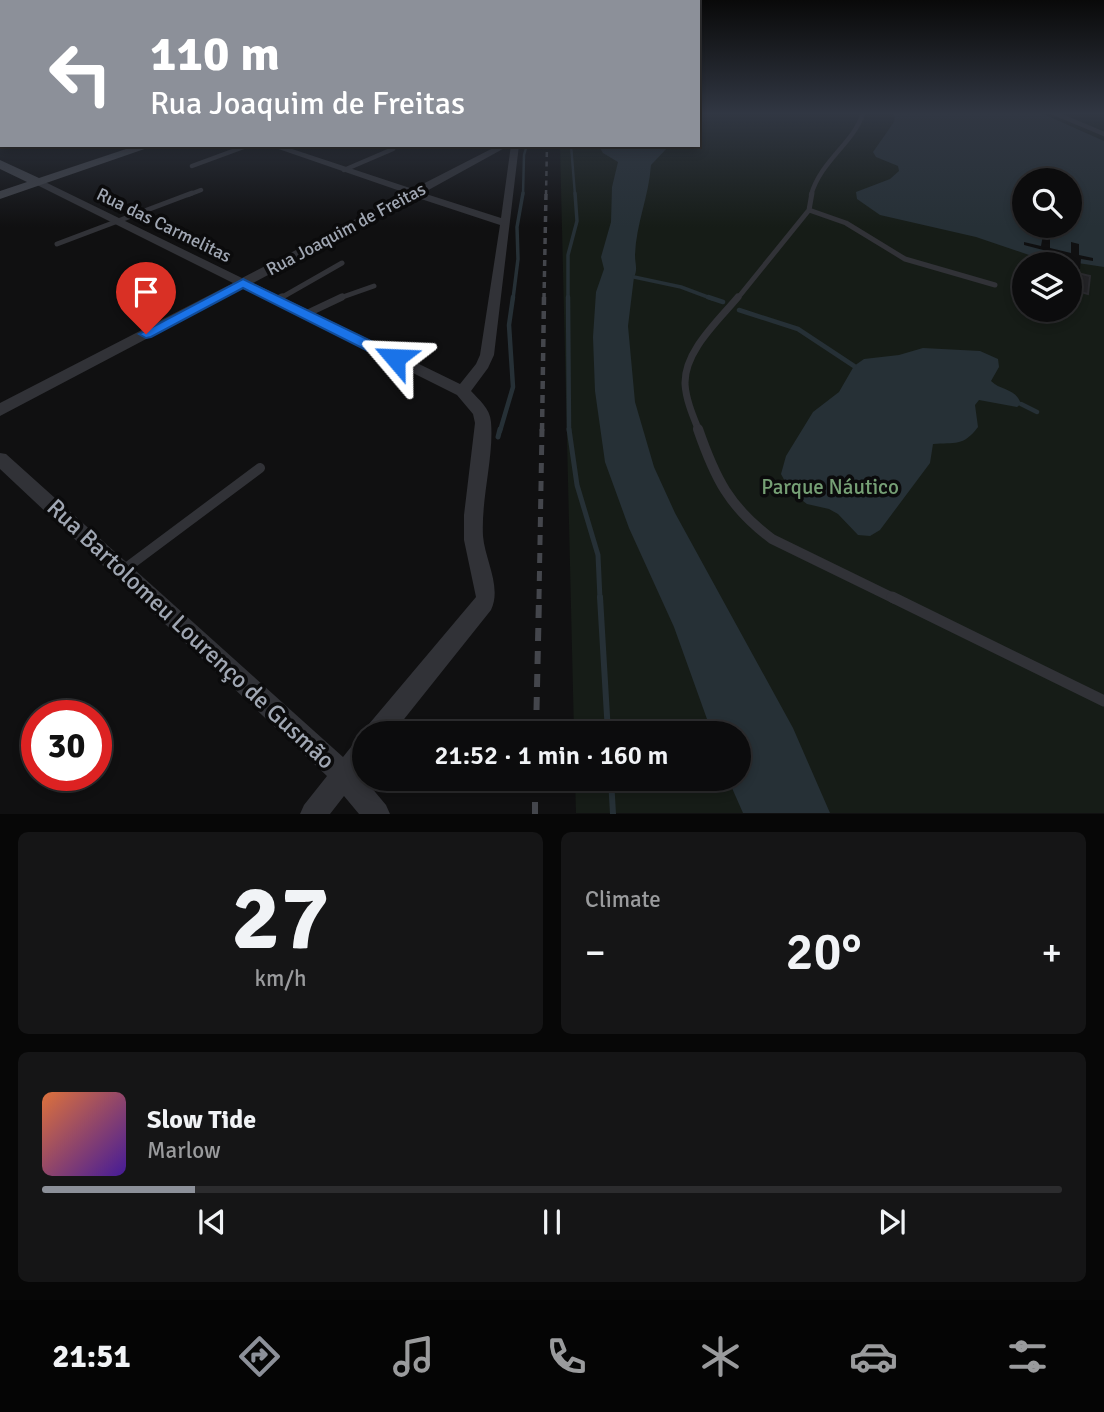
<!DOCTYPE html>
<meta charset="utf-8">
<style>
body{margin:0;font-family:Signika,sans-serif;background:#151516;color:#f1f3f6;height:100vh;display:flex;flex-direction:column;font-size:26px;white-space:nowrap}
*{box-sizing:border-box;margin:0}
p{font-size:23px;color:#9a9b9d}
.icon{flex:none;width:38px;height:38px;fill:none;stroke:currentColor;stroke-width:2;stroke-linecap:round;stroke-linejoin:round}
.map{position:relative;height:814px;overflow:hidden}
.panel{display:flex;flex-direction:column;gap:18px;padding:18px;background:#070707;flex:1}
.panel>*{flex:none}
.banner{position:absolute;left:0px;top:0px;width:700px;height:147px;box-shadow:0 4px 10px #0003,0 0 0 2px #2c2c2e;background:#8c9099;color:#fff;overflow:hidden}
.fabs{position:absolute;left:1012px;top:168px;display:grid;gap:14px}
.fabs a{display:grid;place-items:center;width:70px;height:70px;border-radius:50%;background:#0c0c0d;box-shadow:0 4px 10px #0003,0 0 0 2px #2c2c2e;font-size:35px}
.speed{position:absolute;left:21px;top:700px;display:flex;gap:14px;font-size:35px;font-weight:700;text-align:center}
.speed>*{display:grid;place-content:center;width:91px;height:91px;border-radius:50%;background:#0c0c0d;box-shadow:0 4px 10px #0003,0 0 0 2px #2c2c2e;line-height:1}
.speed .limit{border:10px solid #d22;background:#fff;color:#111}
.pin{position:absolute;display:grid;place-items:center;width:60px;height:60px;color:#fff;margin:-72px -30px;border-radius:50% 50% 50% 0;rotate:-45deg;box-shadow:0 0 7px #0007}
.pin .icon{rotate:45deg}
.me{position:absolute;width:77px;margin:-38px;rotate:296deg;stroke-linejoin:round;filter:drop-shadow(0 0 5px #0008)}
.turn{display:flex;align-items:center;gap:24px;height:147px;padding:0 35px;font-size:32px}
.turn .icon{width:91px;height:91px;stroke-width:2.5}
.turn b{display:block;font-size:49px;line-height:60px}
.big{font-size:52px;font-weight:600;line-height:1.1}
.panel .card{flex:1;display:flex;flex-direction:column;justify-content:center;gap:10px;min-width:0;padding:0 24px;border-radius:10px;background:#151516}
.panel .dial{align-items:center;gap:0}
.dial b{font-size:91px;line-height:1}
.song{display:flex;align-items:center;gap:21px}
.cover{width:84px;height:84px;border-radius:10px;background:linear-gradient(135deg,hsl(20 70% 55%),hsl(260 70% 35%))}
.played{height:7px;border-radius:4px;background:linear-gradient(90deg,#8c9099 15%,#2c2c2e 15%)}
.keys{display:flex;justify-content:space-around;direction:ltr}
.heat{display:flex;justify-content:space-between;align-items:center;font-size:38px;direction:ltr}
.panel .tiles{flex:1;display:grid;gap:18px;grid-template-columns:1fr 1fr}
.card:last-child{grid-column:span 2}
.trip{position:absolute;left:352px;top:721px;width:399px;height:70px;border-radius:35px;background:#0c0c0d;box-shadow:0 4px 10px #0003,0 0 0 2px #2c2c2e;font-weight:600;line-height:70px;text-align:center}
.menu{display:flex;height:112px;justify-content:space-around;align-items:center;background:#050505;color:#9a9b9d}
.menu .icon{width:49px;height:49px}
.menu .current{color:#8c9099}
.menu b{font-size:32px;color:#f1f3f6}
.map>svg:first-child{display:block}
.green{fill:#161c17;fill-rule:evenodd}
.water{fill:#263036;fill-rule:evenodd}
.pier{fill:#101011}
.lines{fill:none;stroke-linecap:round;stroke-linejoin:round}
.stream-far4{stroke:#263036;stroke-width:2.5}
.stream-far3{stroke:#263036;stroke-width:3.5}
.stream-far2{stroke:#263036;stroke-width:4.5}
.stream-far1{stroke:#263036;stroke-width:5}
.stream{stroke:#263036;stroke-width:6}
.building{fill:#232326;stroke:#2a2a2e;stroke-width:2}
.lane-far4{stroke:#313237;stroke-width:4.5}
.lane-far3{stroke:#313237;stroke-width:5}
.lane-far2{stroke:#313237;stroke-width:7}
.lane-far1{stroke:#313237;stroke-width:10}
.lane{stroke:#313237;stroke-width:11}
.street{fill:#313237;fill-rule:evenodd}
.secondary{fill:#3f4147;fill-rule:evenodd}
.rail-far4{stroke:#44464c;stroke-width:2.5;stroke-dasharray:5 4.5;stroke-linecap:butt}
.rail-far3{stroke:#44464c;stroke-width:3.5;stroke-dasharray:6 5;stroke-linecap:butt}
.rail-far2{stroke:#44464c;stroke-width:4.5;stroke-dasharray:8 6;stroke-linecap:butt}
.rail-far1{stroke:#44464c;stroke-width:5;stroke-dasharray:10 8;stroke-linecap:butt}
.rail{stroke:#44464c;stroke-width:6;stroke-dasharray:13 10;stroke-linecap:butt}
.route{fill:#1a73e8;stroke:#114b97;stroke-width:2}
.labels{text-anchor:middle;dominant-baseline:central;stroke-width:7;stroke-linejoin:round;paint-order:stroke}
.far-street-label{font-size:18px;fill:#a0a7b3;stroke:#0b0b0c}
.park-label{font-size:21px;fill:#76a075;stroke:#0b0b0c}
.near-street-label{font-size:24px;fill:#a0a7b3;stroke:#0b0b0c}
</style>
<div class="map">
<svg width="1104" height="814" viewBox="0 0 1104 814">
<rect width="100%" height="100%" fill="#101011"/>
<path class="green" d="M698,113h406v700h-528l-1,-34h163v-46h-164l-14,-588h138zM1024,180h45v46h-45zM1024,264h45v46h-45z"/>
<path class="water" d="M891,113h150l63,28v126l-72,-11 -56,-19 -96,-22 -23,-16 -1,-7 34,-13 9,-8 -1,-5 -22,-9 -3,-5 21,-30 1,-5zM1024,180h45v46h-45z
M598,145h72l-19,20c-2,31 -15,59 -16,90 0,9 3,14 -1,22l-6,49 7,76 19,65 21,46 118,215 37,85h-87l-15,-34h10v-46h-26l-38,-106 -45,-99 -24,-66 -10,-71 -2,-54 3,-45 8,-23 -3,-12 10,-35 1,-35 6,-25 -15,-9z
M923,348l57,3 18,8 1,8 -8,14c10,10 25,7 30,23l-4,3 -38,-7 -4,5 3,22c-15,20 -23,15 -45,17l-3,19 -50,67 -10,6 -12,-1 -20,-21 -9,-5 -22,-5 -17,-13 -9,-17 5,-18 27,-44 26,-20 15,-26 10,-7 35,-4z"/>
<path class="pier" d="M1043,235l7,2v11l21,5v-11l8,2v11l14,3v3l-12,-2 -1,10 -11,-2v-3l-30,-3v-6l8,2v-6l-23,-6v-3l17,4z"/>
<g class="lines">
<path class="stream-far4" d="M571,145l4,50
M523,195l1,-40 3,-10"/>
<path class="stream-far3" d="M634,277l47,10 32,12
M513,299l5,-40 -1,-32 6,-34
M568,299v-44l9,-34 -2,-28"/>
<path class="stream-far2" d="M568,297l1,134
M708,297l15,5
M739,310l59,19 56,37
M1021,404l16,8
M500,431l13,-44 -4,-62 4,-28"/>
<path class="stream-far1" d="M569,429l8,56 21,70 2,44
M498,437l2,-8"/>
<path class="stream" d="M600,597l8,136
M611,779l2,35"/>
</g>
<path class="building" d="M1069,271l21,5 -2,18 -19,-5z"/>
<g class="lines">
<path class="lane-far4" d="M1054,113l50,21
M192,166l57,-21
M344,170l49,-21
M188,195l13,-5
M811,195c10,-35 43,-52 52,-82"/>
<path class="lane-far3" d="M809,210l37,13 59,36 90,26
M57,244l135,-51
M279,299l63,-36
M337,299l37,-13
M737,299l72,-89 3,-17"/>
<path class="lane-far2" d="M276,300l6,-3
M306,314l36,-17
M699,431c-6,-15 -13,-31 -14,-47 -1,-33 34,-64 53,-87"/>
<path class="lane-far1" d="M698,429c17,49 31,78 74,110l123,60
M122,571l138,-103"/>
<path class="lane" d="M892,597l212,104"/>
<path class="street" d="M267,145h13l133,44 86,-44h11l-87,48 78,25 10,-73h8l-25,210 -6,13 -17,23c8,9 19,17 20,31 3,35 -10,76 -8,114 2,24 19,51 8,74l-98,123h-27l3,-9 107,-127 -12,-57v-25l11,-92 -2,-9 -16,-19 -214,-107 -243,128v-13l233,-120 -198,-99v-4h6l201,98 164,-85zM415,197l85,28 -20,130 -4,9 -16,20 -207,-101z
M0,453l6,1 337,303 12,-15 9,-3v32l-3,4 25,30 4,9h-31l-15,-18 -14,18h-30l4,-9 23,-29 -327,-307z"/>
<path class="secondary" d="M138,145h18l-156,54v-8l27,-9 -27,-13v-9l39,18z"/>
<path class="rail-far4" d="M546,195l1,-50"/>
<path class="rail-far3" d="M544,299l2,-106"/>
<path class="rail-far2" d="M542,431l2,-134"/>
<path class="rail-far1" d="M539,599l3,-170"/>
<path class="rail" d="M536,733l3,-136
M535,779v35"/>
</g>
<linearGradient id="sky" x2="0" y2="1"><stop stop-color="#090909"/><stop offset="0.5" stop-color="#313743"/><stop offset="1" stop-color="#313743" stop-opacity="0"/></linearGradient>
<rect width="1104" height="227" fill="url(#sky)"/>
<path class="route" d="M243,279l157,76 3,3 -8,5 -5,-1 -147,-74 -92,49 -5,1 -7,-4z"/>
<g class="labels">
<g class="far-street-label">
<text transform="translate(164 225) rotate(26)">Rua das Carmelitas</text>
<text transform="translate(346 229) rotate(-28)">Rua Joaquim de Freitas</text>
</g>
<g class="park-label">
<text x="830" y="487">Parque Náutico</text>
</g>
<g class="near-street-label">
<text transform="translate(191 634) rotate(43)">Rua Bartolomeu Lourenço de Gusmão</text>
</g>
</g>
</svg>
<div class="fabs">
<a><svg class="icon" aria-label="search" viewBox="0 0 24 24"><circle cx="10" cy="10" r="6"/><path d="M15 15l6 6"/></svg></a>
<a><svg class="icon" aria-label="layers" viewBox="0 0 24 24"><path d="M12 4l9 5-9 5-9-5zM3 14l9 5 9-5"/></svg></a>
</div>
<div class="speed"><div class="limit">30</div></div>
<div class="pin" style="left:146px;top:334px;background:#d93025"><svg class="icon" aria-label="arrive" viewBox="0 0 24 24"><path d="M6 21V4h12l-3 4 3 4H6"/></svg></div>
<svg class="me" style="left:395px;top:358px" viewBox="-20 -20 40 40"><path d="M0-17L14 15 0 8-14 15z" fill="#1a73e8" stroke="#fff" stroke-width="4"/></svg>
<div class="trip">21:52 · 1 min · 160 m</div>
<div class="banner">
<div class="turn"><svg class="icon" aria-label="left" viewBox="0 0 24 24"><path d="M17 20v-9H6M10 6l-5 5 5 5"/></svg><div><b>110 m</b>Rua Joaquim de Freitas</div></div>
</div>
</div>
<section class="panel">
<div class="tiles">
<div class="card dial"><b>27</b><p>km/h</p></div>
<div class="card"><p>Climate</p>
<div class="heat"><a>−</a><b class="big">20°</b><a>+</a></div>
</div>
<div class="card">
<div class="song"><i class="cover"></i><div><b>Slow Tide</b><p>Marlow</p></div></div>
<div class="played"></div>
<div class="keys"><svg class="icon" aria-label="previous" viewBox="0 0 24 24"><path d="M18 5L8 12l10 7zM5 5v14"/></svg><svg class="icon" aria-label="pause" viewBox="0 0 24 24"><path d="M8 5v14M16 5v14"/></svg><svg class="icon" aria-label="next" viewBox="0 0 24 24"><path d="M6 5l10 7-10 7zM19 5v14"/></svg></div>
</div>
</div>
</section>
<nav class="menu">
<b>21:51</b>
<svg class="icon current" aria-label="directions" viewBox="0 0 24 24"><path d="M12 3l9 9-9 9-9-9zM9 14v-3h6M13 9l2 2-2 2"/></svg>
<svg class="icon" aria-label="music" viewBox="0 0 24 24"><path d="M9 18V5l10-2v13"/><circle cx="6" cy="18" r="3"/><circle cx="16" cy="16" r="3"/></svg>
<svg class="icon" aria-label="phone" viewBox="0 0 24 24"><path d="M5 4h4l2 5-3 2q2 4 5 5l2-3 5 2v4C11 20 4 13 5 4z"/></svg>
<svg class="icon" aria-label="climate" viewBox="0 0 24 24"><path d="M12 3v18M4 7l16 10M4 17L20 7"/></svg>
<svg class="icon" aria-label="car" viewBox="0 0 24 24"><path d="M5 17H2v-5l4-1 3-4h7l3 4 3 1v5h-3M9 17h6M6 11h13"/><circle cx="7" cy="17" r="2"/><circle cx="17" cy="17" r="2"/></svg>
<svg class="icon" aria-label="filters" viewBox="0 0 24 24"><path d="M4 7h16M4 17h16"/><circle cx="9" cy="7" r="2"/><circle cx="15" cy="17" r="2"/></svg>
</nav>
